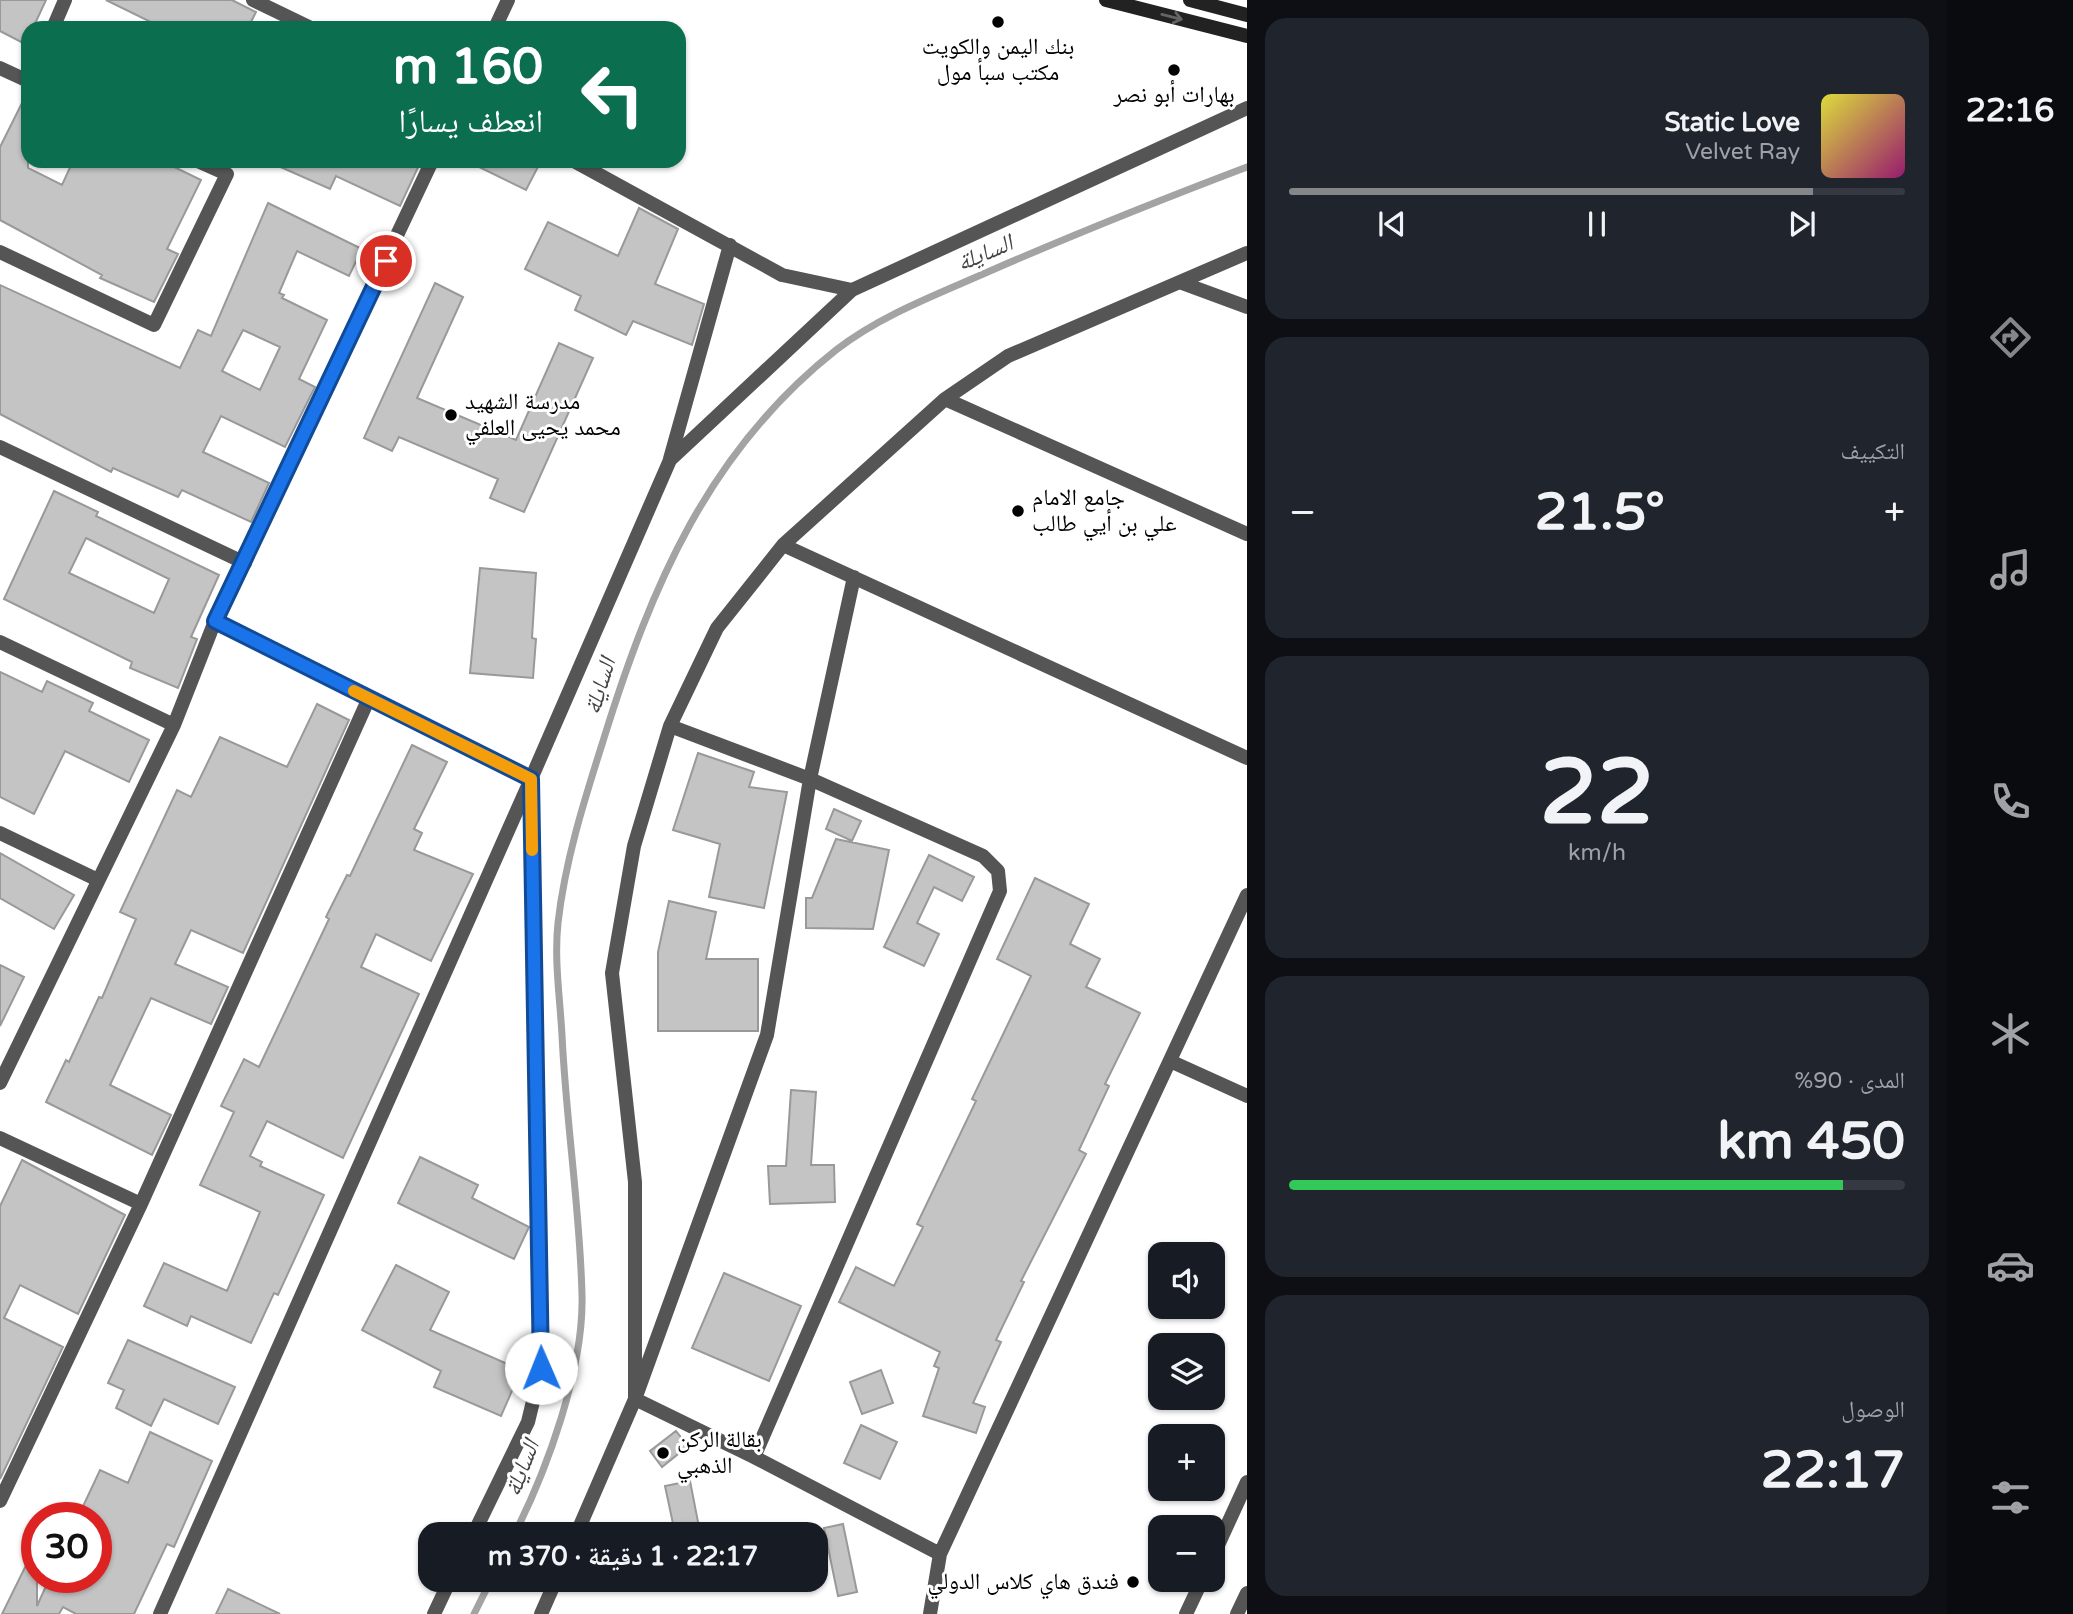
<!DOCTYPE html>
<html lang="ar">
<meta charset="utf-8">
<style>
body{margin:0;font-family:"Varela Round","Noto Naskh Arabic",sans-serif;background:#20242c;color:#f1f3f6;direction:rtl;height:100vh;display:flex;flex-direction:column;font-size:26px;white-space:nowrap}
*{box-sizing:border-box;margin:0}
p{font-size:23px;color:#9ea1a6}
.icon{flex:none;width:38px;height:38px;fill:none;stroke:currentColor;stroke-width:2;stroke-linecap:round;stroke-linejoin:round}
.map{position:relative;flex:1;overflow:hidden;direction:ltr}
.panel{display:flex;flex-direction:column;gap:18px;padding:18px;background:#0d0f14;width:700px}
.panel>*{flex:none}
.top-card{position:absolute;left:21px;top:21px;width:665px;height:147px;border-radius:21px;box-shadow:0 2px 5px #0004;direction:rtl;background:#0b6e4f;color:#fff;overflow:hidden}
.tools{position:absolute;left:1148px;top:1242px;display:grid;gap:14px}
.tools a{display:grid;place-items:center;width:77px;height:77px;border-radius:14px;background:#171b24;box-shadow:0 2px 5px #0004;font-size:35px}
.speed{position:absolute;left:21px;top:1502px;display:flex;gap:14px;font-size:35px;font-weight:700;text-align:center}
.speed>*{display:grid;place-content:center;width:91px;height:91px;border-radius:50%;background:#171b24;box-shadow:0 2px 5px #0004;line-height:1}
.speed .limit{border:10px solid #d22;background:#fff;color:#111}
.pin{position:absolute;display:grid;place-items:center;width:60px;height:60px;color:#fff;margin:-30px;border:4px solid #fff;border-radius:50%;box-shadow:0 2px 7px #0007}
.me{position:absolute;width:77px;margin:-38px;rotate:359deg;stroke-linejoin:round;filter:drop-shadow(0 0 5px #0008)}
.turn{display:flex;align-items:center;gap:24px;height:147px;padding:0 28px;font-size:32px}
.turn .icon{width:91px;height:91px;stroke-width:2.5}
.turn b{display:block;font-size:49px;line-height:60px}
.big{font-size:52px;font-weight:800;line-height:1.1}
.panel .widget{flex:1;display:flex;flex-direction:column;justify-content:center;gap:10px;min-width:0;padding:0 24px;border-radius:21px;background:#20242c}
.panel .dial{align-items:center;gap:0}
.dial b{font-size:91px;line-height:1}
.song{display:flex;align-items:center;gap:21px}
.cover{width:84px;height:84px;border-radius:10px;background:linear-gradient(135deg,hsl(60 70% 55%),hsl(320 70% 35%))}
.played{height:7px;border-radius:4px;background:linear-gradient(90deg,#858687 85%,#363941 85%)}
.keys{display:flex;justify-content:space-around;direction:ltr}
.heat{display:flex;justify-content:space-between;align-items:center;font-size:38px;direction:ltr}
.charge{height:10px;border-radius:5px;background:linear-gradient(90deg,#34c759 90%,#363941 0)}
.trip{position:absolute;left:418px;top:1522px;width:410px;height:70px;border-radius:21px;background:#171b24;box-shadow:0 2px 5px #0004;font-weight:800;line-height:70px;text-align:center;direction:rtl}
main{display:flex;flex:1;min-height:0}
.menu{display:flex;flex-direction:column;width:126px;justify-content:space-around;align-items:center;background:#090b0e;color:#9ea1a6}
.menu .icon{width:49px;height:49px}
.menu .active{color:#858687}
.menu b{font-size:32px;color:#f1f3f6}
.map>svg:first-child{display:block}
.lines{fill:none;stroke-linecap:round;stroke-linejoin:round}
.stream{stroke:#a3a3a3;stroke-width:7}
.building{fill:#c4c4c4;stroke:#999;stroke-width:2;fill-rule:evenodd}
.street{stroke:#555;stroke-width:14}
.secondary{stroke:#222;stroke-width:14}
.oneway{stroke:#646464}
.route-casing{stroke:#114b97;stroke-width:18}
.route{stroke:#1a73e8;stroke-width:12}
.slow{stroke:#f59e0b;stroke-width:12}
.poi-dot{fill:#000;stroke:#fff;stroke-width:2.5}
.labels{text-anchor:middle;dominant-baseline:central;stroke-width:6;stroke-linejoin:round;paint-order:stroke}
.poi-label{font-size:23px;fill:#000;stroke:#fff;text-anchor:start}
.water-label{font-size:24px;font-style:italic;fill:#444;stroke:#fff}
</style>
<main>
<nav class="menu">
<b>22:16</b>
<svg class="icon active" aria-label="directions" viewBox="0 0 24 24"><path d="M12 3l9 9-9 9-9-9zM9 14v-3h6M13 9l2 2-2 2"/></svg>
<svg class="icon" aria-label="music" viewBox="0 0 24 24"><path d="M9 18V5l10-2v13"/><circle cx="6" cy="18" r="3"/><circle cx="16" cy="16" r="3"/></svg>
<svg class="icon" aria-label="phone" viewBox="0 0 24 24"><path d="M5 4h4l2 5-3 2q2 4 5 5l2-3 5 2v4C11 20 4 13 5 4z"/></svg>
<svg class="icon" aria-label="climate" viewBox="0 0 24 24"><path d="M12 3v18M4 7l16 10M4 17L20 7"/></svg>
<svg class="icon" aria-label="car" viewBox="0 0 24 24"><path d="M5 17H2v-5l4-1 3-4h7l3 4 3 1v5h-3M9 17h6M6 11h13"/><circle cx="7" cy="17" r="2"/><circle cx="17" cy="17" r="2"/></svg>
<svg class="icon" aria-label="filters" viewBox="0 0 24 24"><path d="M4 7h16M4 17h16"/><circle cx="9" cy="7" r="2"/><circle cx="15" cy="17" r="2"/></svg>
</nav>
<section class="panel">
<div class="widget">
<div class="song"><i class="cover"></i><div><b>Static Love</b><p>Velvet Ray</p></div></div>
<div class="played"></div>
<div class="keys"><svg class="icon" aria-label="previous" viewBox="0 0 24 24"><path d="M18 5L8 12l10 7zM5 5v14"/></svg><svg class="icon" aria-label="pause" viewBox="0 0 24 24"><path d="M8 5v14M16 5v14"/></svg><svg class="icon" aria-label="next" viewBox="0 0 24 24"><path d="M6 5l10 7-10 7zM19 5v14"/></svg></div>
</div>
<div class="widget"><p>التكييف</p>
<div class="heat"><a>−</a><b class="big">21.5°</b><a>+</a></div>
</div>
<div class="widget dial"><b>22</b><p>km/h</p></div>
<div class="widget"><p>المدى · 90%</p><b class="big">450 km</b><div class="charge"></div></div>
<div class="widget"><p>الوصول</p><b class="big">22:17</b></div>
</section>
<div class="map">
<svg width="1247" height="1614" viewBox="0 0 1247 1614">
<rect width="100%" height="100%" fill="#fff"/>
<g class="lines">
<path class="stream" d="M514,1535c33,-65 70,-166 68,-240 -2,-87 -16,-173 -20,-260 -2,-36 -8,-76 -4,-112 7,-63 27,-125 46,-185 47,-151 104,-287 232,-388 45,-35 102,-56 154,-79 85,-37 170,-71 257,-104
M474,1614l17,-34"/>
</g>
<path class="building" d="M0,0h46l-13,28h-5l-3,16 -25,-13z
M106,0h126l24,12 -8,16h-85z
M28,91v77l34,17 11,-24h89l39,19 -34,69 11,5 -24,48 -54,-24 2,-3 -102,-55v-73z
M267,161h154l-21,45 -64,-30 -6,13z
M467,161h74l-15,29z
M268,203l94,46 -13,27 -52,-25 -18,42 5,2 -2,3 45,22 -28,59 16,8 -30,60 -64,-31 -18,36 66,31 -18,39 -69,-32 -4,7 -65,-29 -2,4 -111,-58v-129l180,83 18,-38 13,6zM243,330l37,17 -20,43 -38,-19z
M639,208l39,21 -23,55 49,20 -12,41 -59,-24 -7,14 -51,-25 6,-14 -56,-27 23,-47 70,34z
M435,283l28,14 -46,101 99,42 43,-97 34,15 -69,154 -34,-14 8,-19 -99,-42 -7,14 -28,-13z
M54,491l44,21 -2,4 123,59 -28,62 6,2 -19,49 -48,-20 2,-6 -128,-63zM86,538l83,41 -15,34 -85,-40z
M480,568l56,5 -4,65 4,1 -3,39 -63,-5z
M0,672l42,20 5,-11 46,22 -4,8 60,29 -20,42 -64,-31 -31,63 -34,-17z
M317,704l32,16 -106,233 -52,-23 -16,34 53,23 -17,37 -60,-26 -41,87 61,30 -19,40 -106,-53 20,-42 3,2 30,-65 3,1 34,-79 -16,-7 57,-122 14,7 29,-60 67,30z
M412,745l35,17 -33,67 8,4 -8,17 59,24 -42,87 -55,-27 -15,33 58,27 -76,164 -76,-37 -17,35 12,6 -2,4 64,29 -46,100 -4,-2 -23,50 -60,-27 -4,10 -43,-20 20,-43 63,28 33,-79 -60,-27 34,-73 -13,-6 23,-47 15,8 70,-148 -3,-2 21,-42 3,1z
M698,753l56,19 -5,15 38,5 -23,116 -55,-11 11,-53 -47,-14z
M834,809l27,12 -9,20 -26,-12z
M836,839l53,11 -16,79 -67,-1v-30h6z
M0,853l74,42 -20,34 -54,-31z
M929,855l45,22 -12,24 -28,-14 -17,36 22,11 -15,32 -40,-19z
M1035,878l54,26 -19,40 30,15 -14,28 54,26 -35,71 4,2 -30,64 7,4 -65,127 3,1 -28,58 5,2 -28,61 12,4 -9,26 -53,-17 16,-48 -5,-2 6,-14 -101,-50 17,-35 38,19 29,-59 -6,-3 59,-123 -4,-2 59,-123 -34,-17z
M669,901l47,11 -10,47h52v72h-100v-79z
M0,965l24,12 -24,49z
M791,1090l25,2 -5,73h23l1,37 -65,2 -2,-38h18z
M420,1157l58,28 -6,13 57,29 -15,32 -116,-56z
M22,1160l103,55 -47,99 -58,-29 -16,33 59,29 -63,132v-273z
M396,1265l53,27 -19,38 91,40 -20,46 -67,-29 7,-16 -79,-41z
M724,1273l77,33 -32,75 -77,-33z
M128,1340l107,47 -17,37 -54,-25 -13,27 -35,-18 8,-18 -16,-7z
M881,1370l12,33 -31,11 -12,-32z
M861,1425l36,17 -17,37 -36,-16z
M676,1431l12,15 -26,21 -12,-16z
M150,1432l62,29 -38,86 -7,-3 -33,70h-58l-13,-7 -4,7h-57l35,-71v63l13,-29h46v-60h-18l22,-47 28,13z
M690,1481l9,46 -24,6 -10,-47z
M843,1524l14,68 -19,4 -14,-68z
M228,1589l52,25h-64z"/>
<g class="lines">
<path class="street" d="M253,0l58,28
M53,28l12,-28
M495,28l13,-28
M0,68l28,13
M574,161l208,114 70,15
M0,252l154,73 73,-151 -29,-13
M1182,283l65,24
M945,399l302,135
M0,447l245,116
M670,459l60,-214
M783,545l464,213
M854,577l-44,202 -43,256 -132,364 119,58 186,97
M0,642l174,83
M670,726l140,53 173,77 15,15 2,20 -246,566
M0,833l98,47
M1170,1061l77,35
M0,1083l174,-358 41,-104 217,-460
M0,1138l141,66
M0,1501l141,-297 228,-506
M473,1535l55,-113 13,-54 -10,-589 139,-319 182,-170 395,-182
M576,1535l59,-136v-217l-23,-209 22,-127 36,-120 47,-98 66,-83 162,-146 63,-43 239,-103
M1213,1556l34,-74
M160,1614l371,-835 -316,-158
M434,1614l16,-34
M541,1614l15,-34
M930,1614l10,-60 307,-659
M1186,1614l16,-34
M1237,1614l10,-21"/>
<path class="secondary" d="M1106,0l141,36
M1190,0l57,15"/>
</g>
<defs><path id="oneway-shaft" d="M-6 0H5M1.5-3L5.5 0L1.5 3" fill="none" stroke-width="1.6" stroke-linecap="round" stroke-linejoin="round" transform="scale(1.75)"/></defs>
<use class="oneway" href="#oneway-shaft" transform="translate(1172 17) rotate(14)"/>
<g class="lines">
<g class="route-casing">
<path id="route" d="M386,261l-171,360 316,158 10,589"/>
</g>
<use href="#route" class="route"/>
<path class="slow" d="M354,691l177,88 1,71"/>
</g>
<g class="poi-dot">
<circle cx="998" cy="22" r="7"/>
<circle cx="1174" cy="70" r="7"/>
<circle cx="451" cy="415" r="7"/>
<circle cx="1018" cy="511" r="7"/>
<circle cx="663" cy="1453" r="7"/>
<circle cx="1133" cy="1582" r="7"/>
</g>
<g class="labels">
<g class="poi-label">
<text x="998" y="47" text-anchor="middle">بنك اليمن والكويت<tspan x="998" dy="26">مكتب سبأ مول</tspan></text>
<text x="1174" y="95" text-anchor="middle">بهارات أبو نصر</text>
<text x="465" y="402">مدرسة الشهيد<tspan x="465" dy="26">محمد يحيى العلفي</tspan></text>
<text x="1032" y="498">جامع الامام<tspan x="1032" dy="26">علي بن أيي طالب</tspan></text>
<text x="677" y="1440">بقالة الركن<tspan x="677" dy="26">الذهبي</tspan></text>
<text x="1119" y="1582" text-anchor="end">فندق هاي كلاس الدولي</text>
</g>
<g class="water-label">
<text transform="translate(985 253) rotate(-23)">السايلة</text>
<text transform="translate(600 686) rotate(-73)">السايلة</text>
<text transform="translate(522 1468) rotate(-69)">السايلة</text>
</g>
</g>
</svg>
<div class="tools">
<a><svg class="icon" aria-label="sound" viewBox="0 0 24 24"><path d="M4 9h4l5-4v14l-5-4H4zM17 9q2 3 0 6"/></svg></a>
<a><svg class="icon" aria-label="layers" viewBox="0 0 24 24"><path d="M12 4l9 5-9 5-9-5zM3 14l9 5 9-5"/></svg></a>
<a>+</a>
<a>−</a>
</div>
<div class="speed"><div class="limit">30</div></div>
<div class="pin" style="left:386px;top:261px;background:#d93025"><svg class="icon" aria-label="arrive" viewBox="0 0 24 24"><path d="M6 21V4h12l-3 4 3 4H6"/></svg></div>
<svg class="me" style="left:541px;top:1368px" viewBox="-20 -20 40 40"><circle r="19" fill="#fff"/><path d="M0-13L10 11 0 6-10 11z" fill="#1a73e8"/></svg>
<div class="trip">22:17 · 1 دقيقة · 370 m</div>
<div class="top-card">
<div class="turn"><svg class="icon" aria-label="left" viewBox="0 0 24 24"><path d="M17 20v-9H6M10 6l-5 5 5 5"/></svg><div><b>160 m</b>انعطف يسارًا</div></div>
</div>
</div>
</main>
